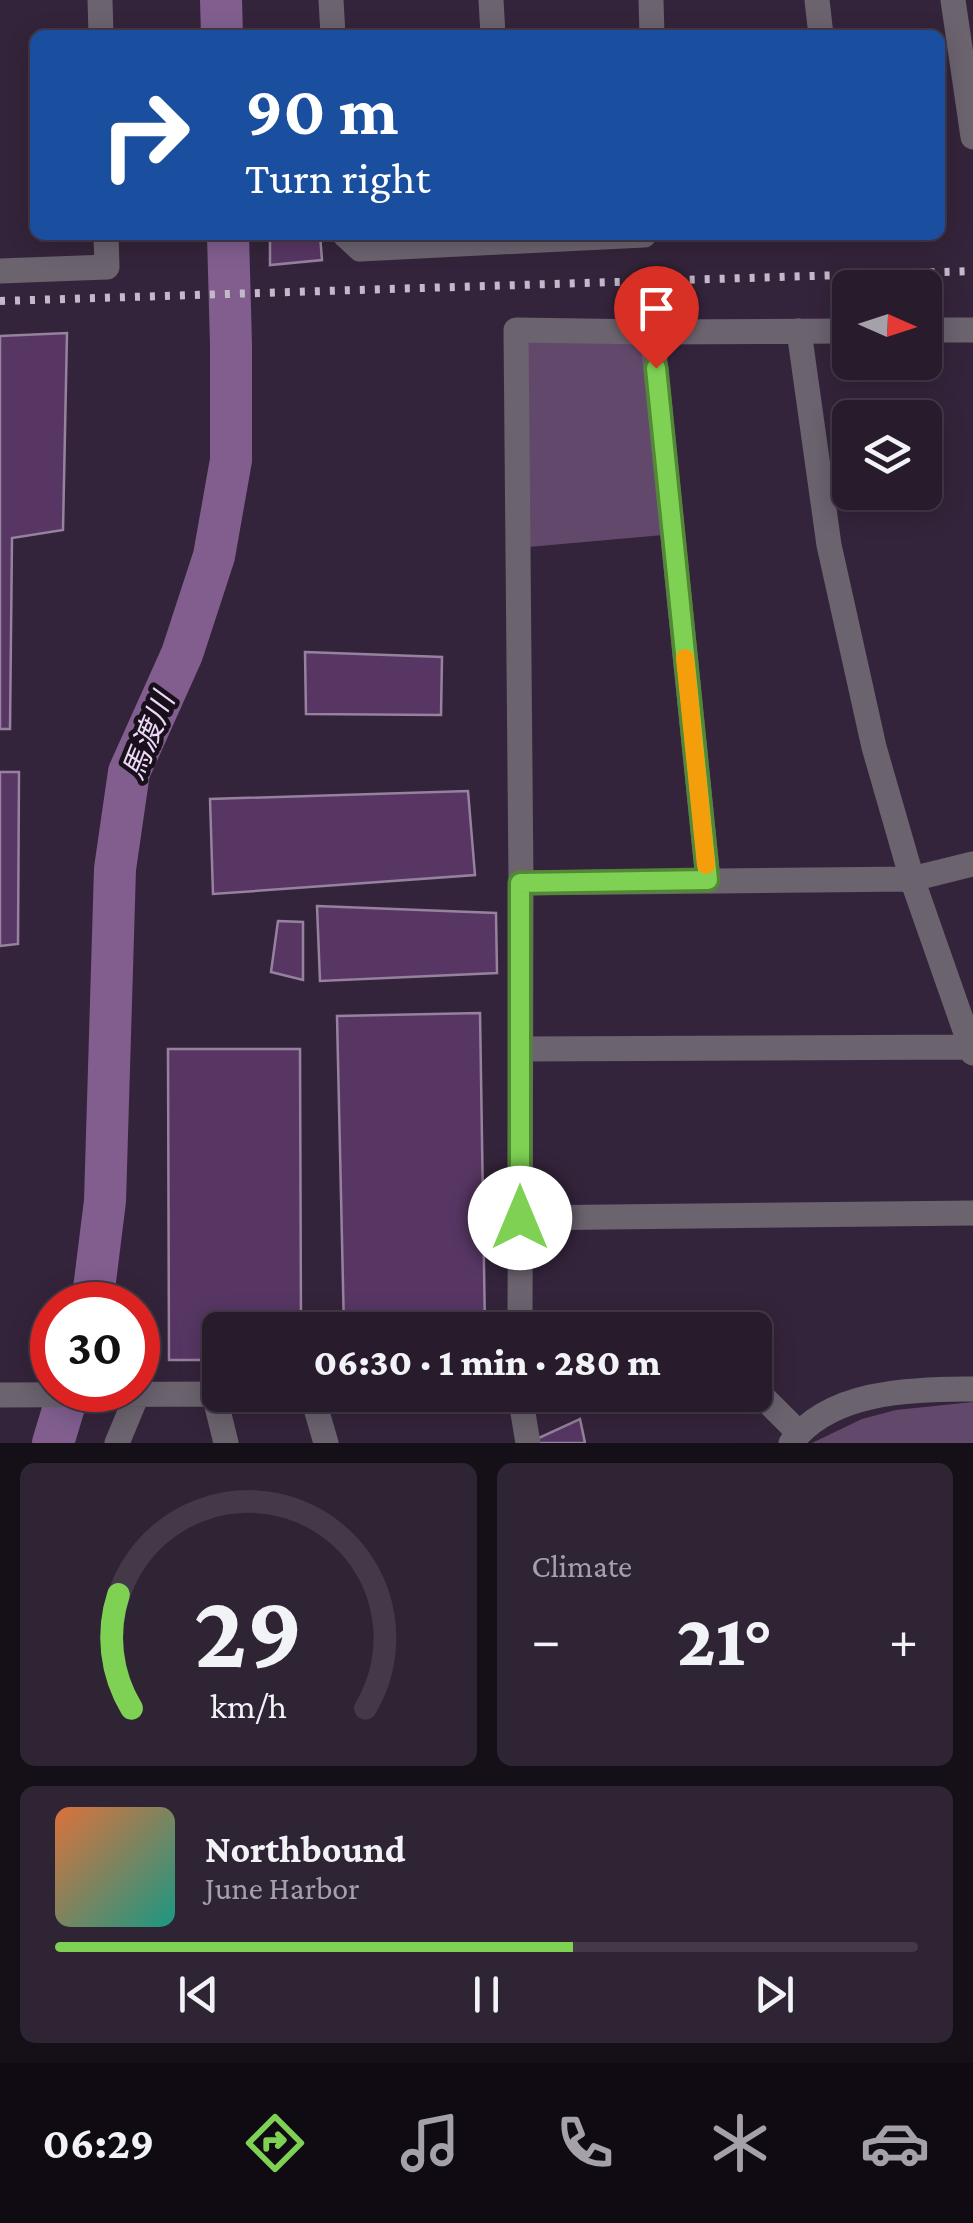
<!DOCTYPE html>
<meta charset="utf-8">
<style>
body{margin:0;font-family:"Crimson Pro","Noto Sans JP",serif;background:#2f2434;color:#f1f3f6;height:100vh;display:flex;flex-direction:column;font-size:38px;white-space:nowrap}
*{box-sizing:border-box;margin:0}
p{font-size:32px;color:#a4a1a9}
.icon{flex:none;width:55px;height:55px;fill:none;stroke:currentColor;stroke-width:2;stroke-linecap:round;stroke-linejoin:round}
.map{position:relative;height:1443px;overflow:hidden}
.details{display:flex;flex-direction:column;gap:20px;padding:20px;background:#150f18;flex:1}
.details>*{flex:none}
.banner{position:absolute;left:30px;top:30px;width:915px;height:210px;border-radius:15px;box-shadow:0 5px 25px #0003,0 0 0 2px #433948;background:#1a4fa0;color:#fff;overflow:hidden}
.needle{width:65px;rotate:93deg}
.tools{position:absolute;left:832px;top:270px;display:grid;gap:20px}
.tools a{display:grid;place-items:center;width:110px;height:110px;border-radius:15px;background:#271b2c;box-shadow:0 5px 25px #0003,0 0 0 2px #433948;font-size:50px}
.speed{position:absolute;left:30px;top:1282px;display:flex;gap:20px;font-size:50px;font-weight:700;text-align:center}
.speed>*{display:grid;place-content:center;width:130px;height:130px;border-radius:50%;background:#271b2c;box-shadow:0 5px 25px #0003,0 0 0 2px #433948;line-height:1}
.speed .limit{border:15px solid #d22;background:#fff;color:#111}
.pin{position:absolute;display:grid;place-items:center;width:85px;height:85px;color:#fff;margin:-102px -42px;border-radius:50% 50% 50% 0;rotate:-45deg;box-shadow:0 0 10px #0007}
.pin .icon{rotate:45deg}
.me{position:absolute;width:110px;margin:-55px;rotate:0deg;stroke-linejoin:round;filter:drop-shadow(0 0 8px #0008)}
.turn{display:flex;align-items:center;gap:35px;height:210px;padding:0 50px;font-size:45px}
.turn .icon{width:130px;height:130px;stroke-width:2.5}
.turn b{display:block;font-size:70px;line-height:85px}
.big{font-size:75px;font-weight:800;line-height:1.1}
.details .card{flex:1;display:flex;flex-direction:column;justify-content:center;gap:15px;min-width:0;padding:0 35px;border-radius:15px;background:#2f2434}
.details .dial{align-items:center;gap:0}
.dial svg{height:260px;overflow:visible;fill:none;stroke:#433948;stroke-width:7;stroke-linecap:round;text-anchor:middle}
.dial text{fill:#f1f3f6;stroke:none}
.song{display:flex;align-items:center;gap:30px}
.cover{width:120px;height:120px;border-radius:15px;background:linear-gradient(135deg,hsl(20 70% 55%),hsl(170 70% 35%))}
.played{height:10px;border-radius:5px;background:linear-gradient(90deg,#7ed153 60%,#433948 60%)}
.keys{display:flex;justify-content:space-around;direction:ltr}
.heat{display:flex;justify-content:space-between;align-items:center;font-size:55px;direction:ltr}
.details .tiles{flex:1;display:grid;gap:20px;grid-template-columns:1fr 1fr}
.card:last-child{grid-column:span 2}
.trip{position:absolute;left:202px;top:1312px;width:570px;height:100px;border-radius:15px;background:#271b2c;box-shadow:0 5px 25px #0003,0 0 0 2px #433948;font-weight:800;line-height:100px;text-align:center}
.dock{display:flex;height:160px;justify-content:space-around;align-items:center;background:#100b12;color:#a4a1a9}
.dock .icon{width:70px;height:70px}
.dock .current{color:#7ed153}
.dock b{font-size:45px;color:#f1f3f6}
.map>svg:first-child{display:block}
.green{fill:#62496c}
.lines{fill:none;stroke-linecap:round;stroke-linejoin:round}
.river{stroke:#815e8e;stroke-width:42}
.building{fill:#573663;stroke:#96829e;stroke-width:2.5}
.minor{stroke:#6b636e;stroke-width:25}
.tertiary{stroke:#6b636e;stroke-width:25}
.rail{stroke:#c4b9c8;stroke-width:8;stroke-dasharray:5 10;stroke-linecap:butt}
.route-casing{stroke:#528836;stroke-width:25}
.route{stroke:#7ed153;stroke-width:18}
.slow{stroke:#f59e0b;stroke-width:18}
.labels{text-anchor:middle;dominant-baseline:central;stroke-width:9;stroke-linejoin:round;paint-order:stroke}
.water-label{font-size:30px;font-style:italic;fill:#edd8f6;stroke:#18101b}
</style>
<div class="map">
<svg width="973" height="1443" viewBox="0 0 973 1443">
<rect width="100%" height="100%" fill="#34243b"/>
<path class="green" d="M516,330l132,2 15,203 -146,13z
M973,1402v41h-161l50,-24 34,-9z"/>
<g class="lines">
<path class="river" d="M221,0l1,35
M92,1305l13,-104 10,-332 14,-97 53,-118 32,-98 17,-96v-115l-3,-110
M53,1443l16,-53"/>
</g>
<path class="building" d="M270,235h50l2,25 -52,5z
M67,333l-4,197 -51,8 -2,191h-10v-393z
M305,652l137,5 -1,58 -135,-1z
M0,772h19l-1,172 -18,2z
M468,791l7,84 -262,19 -3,-95z
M317,906l179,7 1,60 -177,8z
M278,921l25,1v58l-32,-8z
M480,1013l5,317h-141l-7,-314z
M168,1049h132l1,281h-81v30h-51z
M580,1419l5,24h-52l-1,-2z"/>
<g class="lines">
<path class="minor" d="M100,0l1,35
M331,0l2,35
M491,0l2,35
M651,0l1,35
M817,0l4,35
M345,235l15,14 284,-14
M0,271l107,-4 -1,-32
M925,330h48
M799,331l30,214 45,202 38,132 61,174
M652,332l56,548
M521,883l391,-4 61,-15
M521,1049l450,-2
M520,1218l453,-5
M520,1330l1,-447 -5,-553 136,2 198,-1
M214,1394l12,49
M0,1395l220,-1
M312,1395l14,48
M520,1395l8,48
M755,1395l11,5 33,33
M117,1443l20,-48"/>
<path class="tertiary" d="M953,0l20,137
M791,1443c41,-54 121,-53 182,-54"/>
<path class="rail" d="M0,301l973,-30"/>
</g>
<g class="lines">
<g class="route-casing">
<path id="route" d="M520,1218v-335l188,-3 -52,-512"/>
</g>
<use href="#route" class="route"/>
<path class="slow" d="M685,658l21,207"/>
</g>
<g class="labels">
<g class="water-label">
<text transform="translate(148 736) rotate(-68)">馬渡川</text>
</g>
</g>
</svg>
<div class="tools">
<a><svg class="needle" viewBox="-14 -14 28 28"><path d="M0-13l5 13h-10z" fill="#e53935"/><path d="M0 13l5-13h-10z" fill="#a4a1a9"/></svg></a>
<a><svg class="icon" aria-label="layers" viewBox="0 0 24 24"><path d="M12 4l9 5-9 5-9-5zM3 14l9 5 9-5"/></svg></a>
</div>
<div class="speed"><div class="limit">30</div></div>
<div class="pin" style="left:656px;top:368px;background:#d93025"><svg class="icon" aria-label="arrive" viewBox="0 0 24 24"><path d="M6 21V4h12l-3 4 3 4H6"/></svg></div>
<svg class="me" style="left:520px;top:1218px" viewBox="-20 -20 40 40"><circle r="19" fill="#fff"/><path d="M0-13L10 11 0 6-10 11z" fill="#7ed153"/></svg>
<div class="trip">06:30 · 1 min · 280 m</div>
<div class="banner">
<div class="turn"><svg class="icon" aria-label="right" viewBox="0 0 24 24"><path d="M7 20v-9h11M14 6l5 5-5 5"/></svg><div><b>90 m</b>Turn right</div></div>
</div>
</div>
<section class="details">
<div class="tiles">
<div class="card dial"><svg viewBox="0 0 100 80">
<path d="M14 69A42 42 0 1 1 86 69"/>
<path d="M14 69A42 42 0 0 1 10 34" stroke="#7ed153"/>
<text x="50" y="56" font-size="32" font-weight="700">29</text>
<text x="50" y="72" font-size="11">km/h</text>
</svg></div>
<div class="card"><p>Climate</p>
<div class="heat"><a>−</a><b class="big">21°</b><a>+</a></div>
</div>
<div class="card">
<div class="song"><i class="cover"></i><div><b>Northbound</b><p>June Harbor</p></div></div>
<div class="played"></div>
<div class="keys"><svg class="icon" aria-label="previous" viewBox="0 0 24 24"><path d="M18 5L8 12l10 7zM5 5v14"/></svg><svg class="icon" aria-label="pause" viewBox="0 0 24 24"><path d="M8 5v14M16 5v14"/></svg><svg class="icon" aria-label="next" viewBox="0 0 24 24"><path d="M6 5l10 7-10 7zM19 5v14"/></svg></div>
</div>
</div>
</section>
<nav class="dock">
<b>06:29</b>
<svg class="icon current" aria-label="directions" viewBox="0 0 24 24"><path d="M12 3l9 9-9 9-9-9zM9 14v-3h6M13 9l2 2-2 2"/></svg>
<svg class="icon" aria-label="music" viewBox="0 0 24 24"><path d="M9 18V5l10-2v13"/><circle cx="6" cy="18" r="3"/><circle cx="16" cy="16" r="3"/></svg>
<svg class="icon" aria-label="phone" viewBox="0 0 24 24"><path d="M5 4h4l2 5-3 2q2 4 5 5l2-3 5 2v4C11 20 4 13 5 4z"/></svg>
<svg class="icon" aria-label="climate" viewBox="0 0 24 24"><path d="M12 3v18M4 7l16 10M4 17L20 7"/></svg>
<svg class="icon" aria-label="car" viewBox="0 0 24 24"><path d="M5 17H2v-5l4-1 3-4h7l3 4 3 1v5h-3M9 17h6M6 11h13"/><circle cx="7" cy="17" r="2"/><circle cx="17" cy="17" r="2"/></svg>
</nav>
